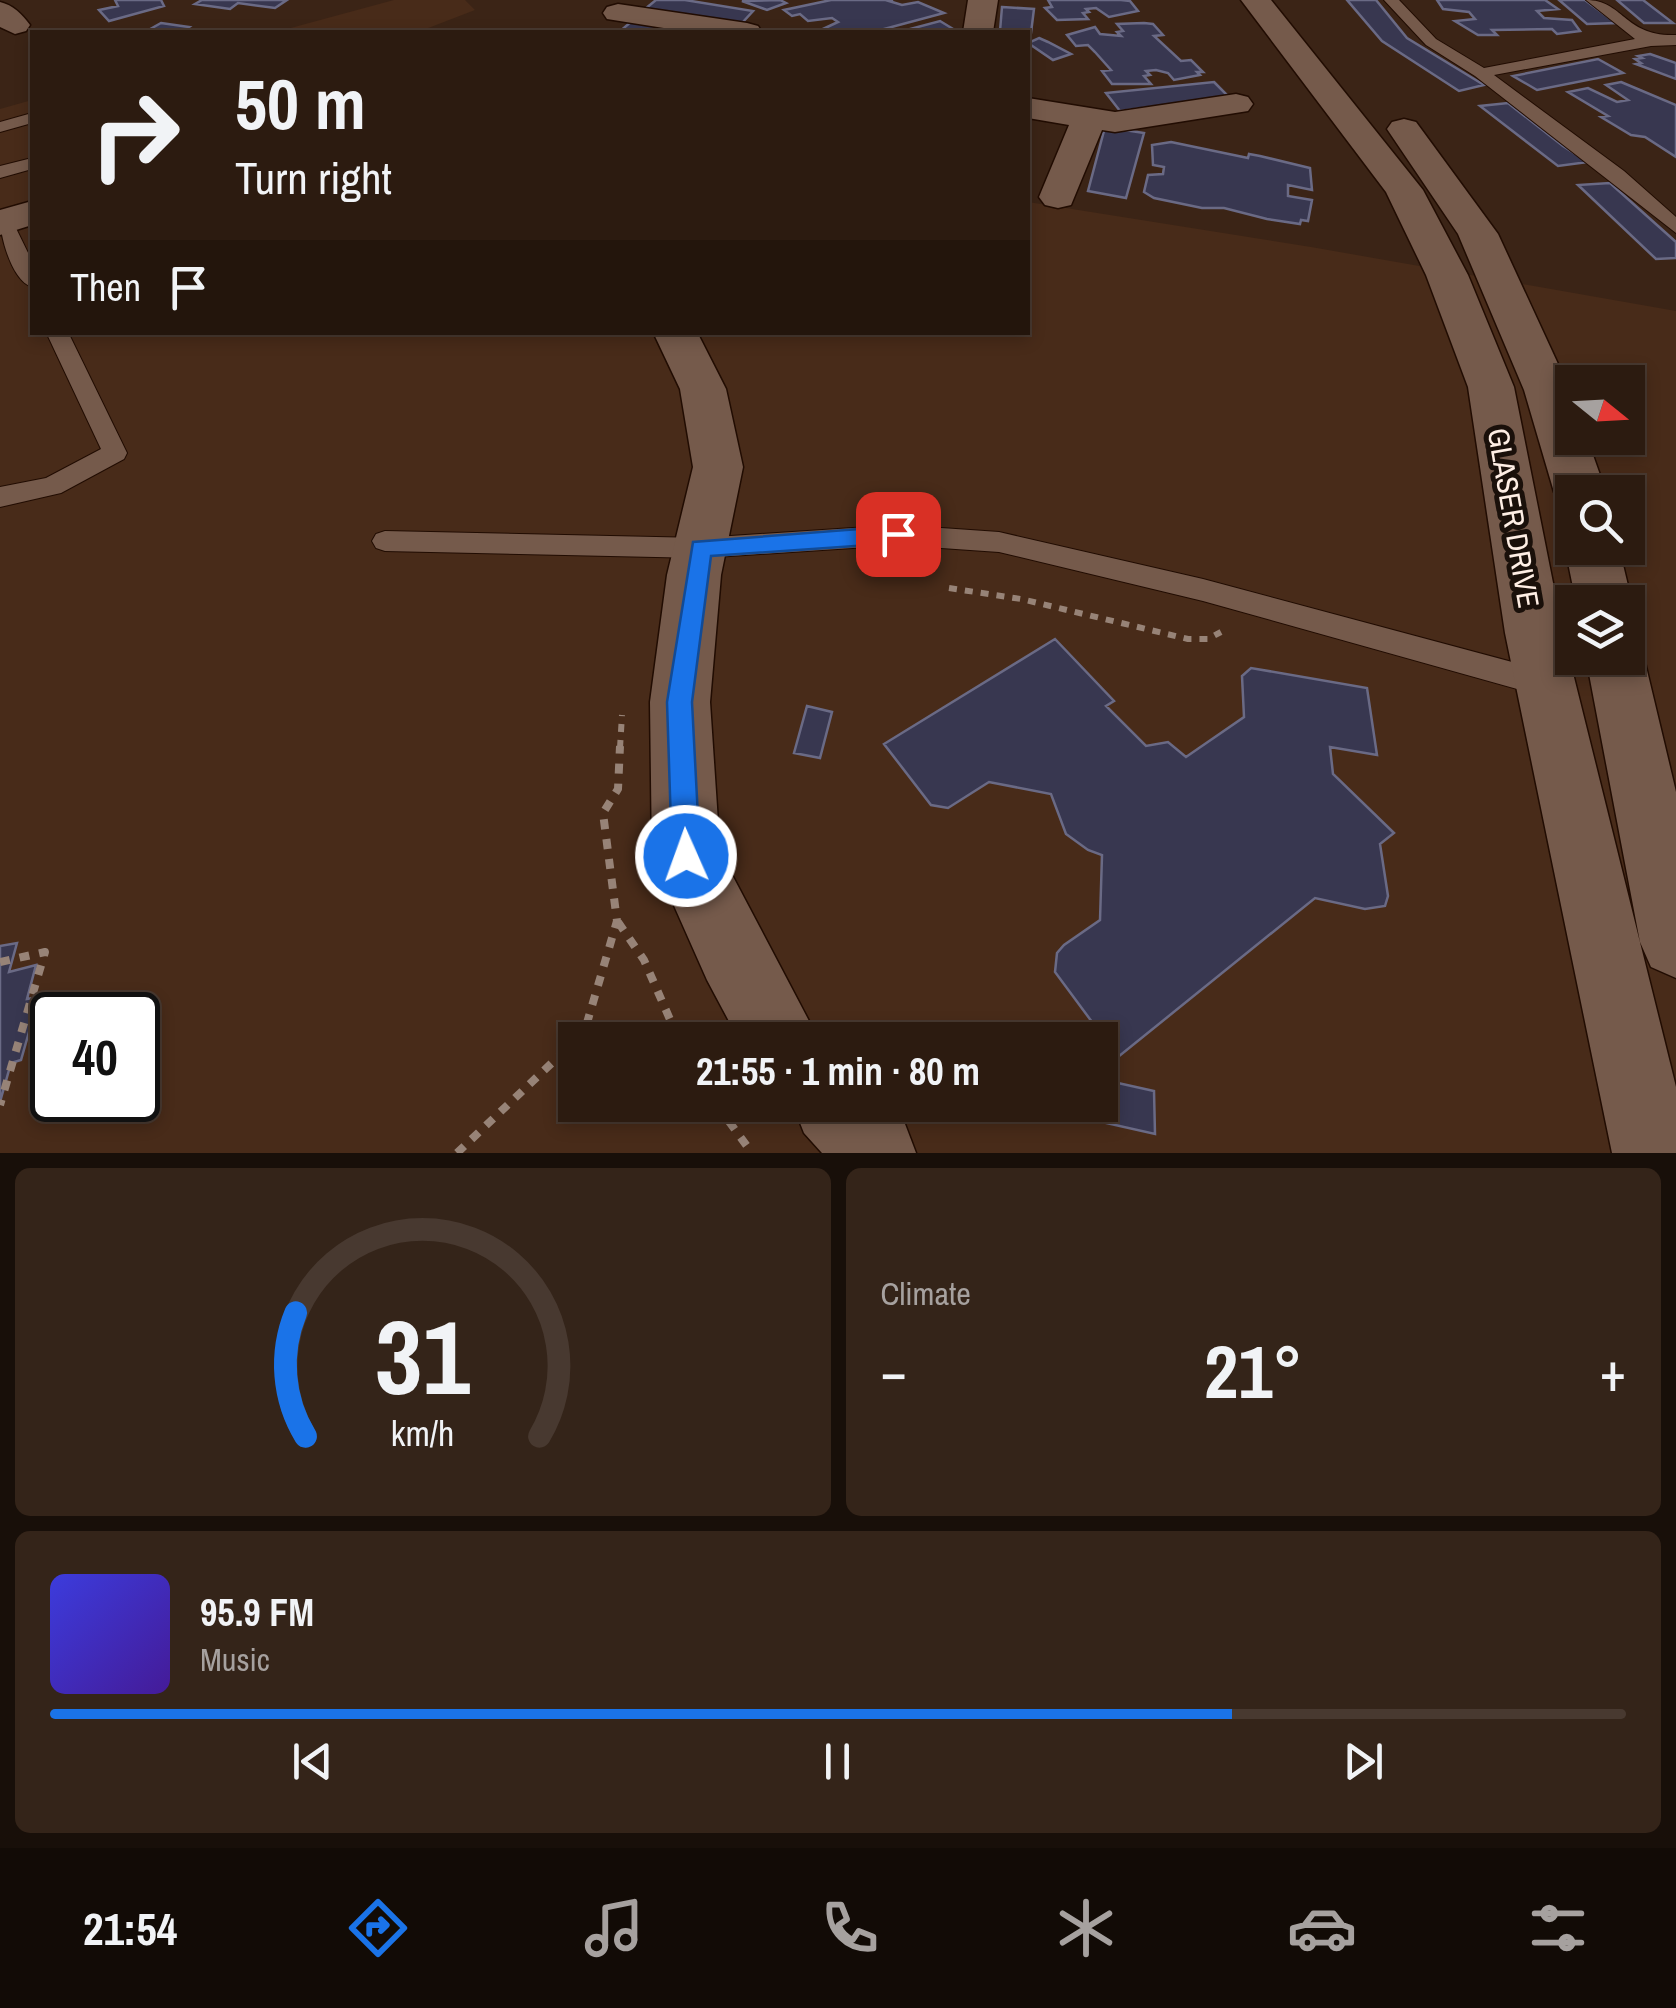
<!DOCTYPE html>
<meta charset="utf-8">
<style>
body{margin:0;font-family:"Archivo Narrow",sans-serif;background:#342419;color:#f1f3f6;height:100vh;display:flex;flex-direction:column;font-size:38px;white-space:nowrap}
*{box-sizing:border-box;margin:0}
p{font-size:32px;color:#a6a19f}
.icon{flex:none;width:55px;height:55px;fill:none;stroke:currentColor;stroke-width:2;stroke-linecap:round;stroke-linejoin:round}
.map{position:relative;height:1153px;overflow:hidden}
.sheet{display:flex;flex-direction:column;gap:15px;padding:15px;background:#180f09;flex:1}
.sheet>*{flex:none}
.hud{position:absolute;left:30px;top:30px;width:1000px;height:305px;border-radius:0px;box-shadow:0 5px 15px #0003,0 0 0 2px #483930;background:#2c1b10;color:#f1f3f6;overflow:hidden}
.needle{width:65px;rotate:108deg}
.fabs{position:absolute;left:1555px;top:365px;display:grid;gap:20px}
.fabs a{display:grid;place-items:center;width:90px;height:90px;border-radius:0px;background:#2c1b10;box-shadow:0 5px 15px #0003,0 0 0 2px #483930;font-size:50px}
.speed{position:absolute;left:30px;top:992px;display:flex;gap:20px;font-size:50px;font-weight:700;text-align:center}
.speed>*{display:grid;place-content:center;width:130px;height:130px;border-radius:50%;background:#2c1b10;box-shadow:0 5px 15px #0003,0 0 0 2px #483930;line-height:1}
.speed .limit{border:5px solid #111;border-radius:15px;background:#fff;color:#111}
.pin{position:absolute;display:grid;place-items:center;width:85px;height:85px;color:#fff;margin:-42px;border-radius:20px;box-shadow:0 5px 15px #0006}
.me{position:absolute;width:110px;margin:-55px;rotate:358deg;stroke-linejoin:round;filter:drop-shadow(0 0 8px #0008)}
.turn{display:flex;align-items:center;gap:35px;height:210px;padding:0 40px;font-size:45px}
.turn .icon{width:130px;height:130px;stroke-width:2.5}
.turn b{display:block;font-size:70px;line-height:85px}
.then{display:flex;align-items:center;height:95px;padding:0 40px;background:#0003;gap:20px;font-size:38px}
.big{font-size:75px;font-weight:800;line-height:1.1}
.sheet .card{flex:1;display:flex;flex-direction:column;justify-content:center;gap:15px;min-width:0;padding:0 35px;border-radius:15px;background:#342419}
.sheet .dial{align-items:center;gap:0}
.dial svg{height:260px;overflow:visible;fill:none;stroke:#483930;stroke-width:7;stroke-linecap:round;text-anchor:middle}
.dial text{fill:#f1f3f6;stroke:none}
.song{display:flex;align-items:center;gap:30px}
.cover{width:120px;height:120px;border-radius:15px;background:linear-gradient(135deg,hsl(240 70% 55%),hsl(260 70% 35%))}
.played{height:10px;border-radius:5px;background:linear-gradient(90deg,#1a73e8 75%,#483930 75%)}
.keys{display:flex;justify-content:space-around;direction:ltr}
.heat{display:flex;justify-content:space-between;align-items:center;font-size:55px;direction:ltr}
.sheet .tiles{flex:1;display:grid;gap:15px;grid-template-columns:1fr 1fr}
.card:last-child{grid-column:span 2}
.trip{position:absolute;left:558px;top:1022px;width:560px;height:100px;border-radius:0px;background:#2c1b10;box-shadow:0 5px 15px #0003,0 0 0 2px #483930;font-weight:800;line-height:100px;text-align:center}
.menu{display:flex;height:160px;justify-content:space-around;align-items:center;background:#120b06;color:#a6a19f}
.menu .icon{width:70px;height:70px}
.menu .selected{color:#1a73e8}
.menu b{font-size:45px;color:#f1f3f6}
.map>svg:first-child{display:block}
.built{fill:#482b19;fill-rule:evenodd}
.building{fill:#383750;stroke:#6a6a85;stroke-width:2.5}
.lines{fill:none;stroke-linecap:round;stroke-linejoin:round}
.lane-casing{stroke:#210c02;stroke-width:2}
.street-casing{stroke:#210c02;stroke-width:3}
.secondary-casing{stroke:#210c02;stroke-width:3}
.path-far1{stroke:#978377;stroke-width:6;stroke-dasharray:8 8;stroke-linecap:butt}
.path{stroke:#978377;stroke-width:8;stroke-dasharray:10 10;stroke-linecap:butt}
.lane{fill:#755a4b;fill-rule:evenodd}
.street{fill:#755a4b;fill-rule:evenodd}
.secondary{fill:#755a4b;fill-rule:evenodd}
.route{fill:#1a73e8;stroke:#114b97;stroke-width:2.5}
.labels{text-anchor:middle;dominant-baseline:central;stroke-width:10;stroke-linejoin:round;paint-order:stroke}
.street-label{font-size:30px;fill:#feeee4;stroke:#1a100a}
</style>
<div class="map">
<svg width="1676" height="1153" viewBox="0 0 1676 1153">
<rect width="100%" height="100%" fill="#3b2416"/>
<path class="built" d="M394,0h71l10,10 -57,22h-142z
M32,100v232h996v-130l283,45 365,64v842h-1676v-1044zM1572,382h56v56h-56zM1572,492h56v56h-56zM1572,602h56v56h-56zM52,1015h86v85h-86zM575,1040h525v65h-525z"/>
<path class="building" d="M115,0h46l3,6 -55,15 -10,-11 19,-4z
M202,0h85l-12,8 -37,-5 -8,6 -35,-5z
M656,0h29l68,11 -11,12 -97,-14z
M780,0l6,3 -19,7 -25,-9z
M831,0h62l-4,1 13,4 16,-3 26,11 -71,19h-47l-3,-3 15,-7 -6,-4 -24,3 -8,-7 -8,2 -8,-6z
M1048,0h73l9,1 8,10 -29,6 -13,-9 -10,1 3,3 -6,1 5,6 -31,1 -12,-12 7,-1z
M1347,0h29l31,38 77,47 -25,6 -77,-50z
M1437,0h108l13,9 -21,2 7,7 28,2 8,11 -23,3 -5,-5 -60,1 5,5h-19l-23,-14 20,-2 -6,-7 -26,-3z
M1559,0h26l31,23 -29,1z
M1617,0h26l30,23h-29z
M1002,7l32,2 -3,24 -31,-2z
M632,21l69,9 14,2h-96z
M940,21l18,11h-59z
M161,23l28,4 -8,5h-36z
M1144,23l9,1 10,11 -9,1 27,25 10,-1 12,12h-6l3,3 -26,5 -6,-7 -12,-3 -10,1 4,4 -6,1 7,8h-39l-10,-13 9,-1 -16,-18 -7,-7 -12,1 -9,-11 28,-8 5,7 21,2 -4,-4 6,-1 -6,-7z
M1039,38l9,4 23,12 -18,6 -25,-17z
M1650,54l26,9v16l-40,-15 5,-1 -6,-4 7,-1 -4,-2z
M1598,59l25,14 -86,17 -24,-14z
M1214,82l15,15 -109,14 -14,-18z
M1621,82l55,23v52l-31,-20 -14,-2 -30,-18 7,-1 -40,-24 20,-4 29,14 11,-2 -22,-15z
M1508,103l55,43 25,16 -30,4 -78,-60z
M1105,127l39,6 -18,65 -38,-7z
M1171,142l77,16 1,-4 11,2 50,12 2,22 -24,-5v11l24,4 -4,21 -7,-1 -1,4 -33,-5 -43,-11h-22l-48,-10 -10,-6 4,-17 15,-1 1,-7 -11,-2 -1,-20z
M1610,183l66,59v16l-20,1 -78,-74z
M1055,639l59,62 -8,5 40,40 22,-4 18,15 58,-40 -2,-41 9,-8 116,20 10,67 -47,-8 3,27 61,59 -14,11 8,52 -3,10 -20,3 -50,-11 -197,159 -63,-85 2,-19 7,-8 36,-25 2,-65 -14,-5 -22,-16 -15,-40 -62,-12 -41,26 -17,-3 -47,-61z
M807,706l25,6 -12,46 -26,-5z
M17,943l-8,29 27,-7 -9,34 12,-2 -18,63 -10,3 -11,39v-156z
M1100,1079l54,12 1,43 -71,-16v-13h16z"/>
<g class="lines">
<g class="lane-casing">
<path id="lane" d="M1384,0h15l37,39 48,29 151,-29 -49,-39c38,0 38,37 90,35v10l-25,1 -157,29 130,96 52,46v16l-201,-157 -49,-31z
M32,113v10l-32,9v-10z
M32,158v11l-32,9v-12z
M0,217l11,1 21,43v26c-20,-6 -32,-50 -32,-70z
M46,332h22l59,121 -3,6 -63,34 -61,14v-20l46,-9 55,-29z
M898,525l101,7 204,47 343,92 11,4 4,9 -4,9 -11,4 -343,-96 -204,-49 -101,-7 -197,13 -316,-7 -9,-3 -4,-7 4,-7 9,-3 316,7z"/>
</g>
<g class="street-casing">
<path id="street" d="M968,0h30l-5,32h-30z
M0,2c13,3 22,12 30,23l-4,6 -11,3 -15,-7z
M618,4l129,19 11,3 4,6h-73l-82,-13 -4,-6 4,-6z
M1236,94l12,3 5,7 -5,7 -133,21 -13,-2 -31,75 -13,3 -13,-3 -6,-8 30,-72 -41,-7v-20l87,14z"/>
</g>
<g class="secondary-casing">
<path id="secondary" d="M1241,0h30l152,190 45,85 46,112 49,246 113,454v66h-64l-107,-520 -37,-246 -42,-112 -40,-83z
M1404,119l12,3 82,112 72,156 2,48h15l19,54h-34v17l-10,-4 -8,-13 -30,-102 -66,-156 -71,-105 5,-7z
M32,201v24l-32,10v-25z
M653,332h44l29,57 17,78 -22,108 -11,127 10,150 99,188h-80l-32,-60 -55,-124 -2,-154 17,-127 26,-108 -13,-78z
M1572,534v14h47l13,54 -4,9v-9h-52l-11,-54z
M1628,637l8,3 8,18 32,134v186l-25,-11 -11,-25 -54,-284h42z
M793,1105h93l19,19 11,29h-94l-18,-20z"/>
</g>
<path class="path-far1" d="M949,588l72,11 167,40h20l13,-7
M620,748l2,-33"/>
<path class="path" d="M618,922l26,38 35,80
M0,962l45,-10 -45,153
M576,1040l8,-7 33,-112 -14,-108 15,-24 2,-43
M717,1105l35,48
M457,1153l118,-112"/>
<use href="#lane" class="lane"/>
<use href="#street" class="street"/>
<use href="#secondary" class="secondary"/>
</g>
<path class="route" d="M898,526l11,8 -11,9 -187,13 -19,146 8,154 -4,10 -10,4 -10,-4 -4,-10 -5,-154 26,-160z"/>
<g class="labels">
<g class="street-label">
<text transform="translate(1514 518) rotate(80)">GLASER DRIVE</text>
</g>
</g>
</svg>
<div class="fabs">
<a><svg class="needle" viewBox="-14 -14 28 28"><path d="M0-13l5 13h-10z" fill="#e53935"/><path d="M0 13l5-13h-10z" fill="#a6a19f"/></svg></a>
<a><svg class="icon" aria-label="search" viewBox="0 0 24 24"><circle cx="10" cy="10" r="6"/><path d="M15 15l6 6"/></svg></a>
<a><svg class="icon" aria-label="layers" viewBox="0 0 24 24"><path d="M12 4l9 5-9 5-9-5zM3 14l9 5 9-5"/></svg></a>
</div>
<div class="speed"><div class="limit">40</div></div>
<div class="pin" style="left:898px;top:534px;background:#d93025"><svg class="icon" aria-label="arrive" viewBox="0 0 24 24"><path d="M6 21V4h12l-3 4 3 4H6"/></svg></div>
<svg class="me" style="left:686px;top:856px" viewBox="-20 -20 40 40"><circle r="17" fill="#1a73e8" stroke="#fff" stroke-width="3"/><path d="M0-11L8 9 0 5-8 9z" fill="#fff"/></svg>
<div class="trip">21:55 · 1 min · 80 m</div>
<div class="hud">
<div class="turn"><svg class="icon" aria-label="right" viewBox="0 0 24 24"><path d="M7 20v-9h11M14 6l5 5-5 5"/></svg><div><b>50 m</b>Turn right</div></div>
<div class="then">Then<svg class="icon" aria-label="arrive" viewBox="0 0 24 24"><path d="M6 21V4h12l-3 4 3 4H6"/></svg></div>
</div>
</div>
<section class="sheet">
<div class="tiles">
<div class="card dial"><svg viewBox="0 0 100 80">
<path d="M14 69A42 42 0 1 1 86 69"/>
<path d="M14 69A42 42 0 0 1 11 31" stroke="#1a73e8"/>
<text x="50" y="56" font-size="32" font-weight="700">31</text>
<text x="50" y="72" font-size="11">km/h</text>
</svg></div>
<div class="card"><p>Climate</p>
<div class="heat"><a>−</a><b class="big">21°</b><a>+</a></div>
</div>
<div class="card">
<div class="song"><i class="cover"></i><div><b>95.9 FM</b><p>Music</p></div></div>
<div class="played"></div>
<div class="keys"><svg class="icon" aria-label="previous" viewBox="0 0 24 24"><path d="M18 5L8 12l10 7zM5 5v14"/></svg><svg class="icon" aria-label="pause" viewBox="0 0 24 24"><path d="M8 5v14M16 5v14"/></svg><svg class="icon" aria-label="next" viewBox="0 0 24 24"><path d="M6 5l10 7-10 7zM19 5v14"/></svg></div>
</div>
</div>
</section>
<nav class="menu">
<b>21:54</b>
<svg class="icon selected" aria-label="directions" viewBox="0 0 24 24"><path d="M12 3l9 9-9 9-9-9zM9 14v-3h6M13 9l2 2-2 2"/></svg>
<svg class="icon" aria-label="music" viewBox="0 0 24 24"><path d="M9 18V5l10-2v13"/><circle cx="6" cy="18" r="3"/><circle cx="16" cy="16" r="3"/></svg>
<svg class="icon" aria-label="phone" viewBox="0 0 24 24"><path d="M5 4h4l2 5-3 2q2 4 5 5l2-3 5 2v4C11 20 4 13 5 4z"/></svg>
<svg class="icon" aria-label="climate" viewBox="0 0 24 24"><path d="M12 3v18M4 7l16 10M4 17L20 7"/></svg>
<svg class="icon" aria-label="car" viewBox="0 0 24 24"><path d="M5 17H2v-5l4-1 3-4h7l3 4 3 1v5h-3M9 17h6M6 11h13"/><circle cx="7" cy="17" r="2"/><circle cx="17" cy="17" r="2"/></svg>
<svg class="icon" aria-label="filters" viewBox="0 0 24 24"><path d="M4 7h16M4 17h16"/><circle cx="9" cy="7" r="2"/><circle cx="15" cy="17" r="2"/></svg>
</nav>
